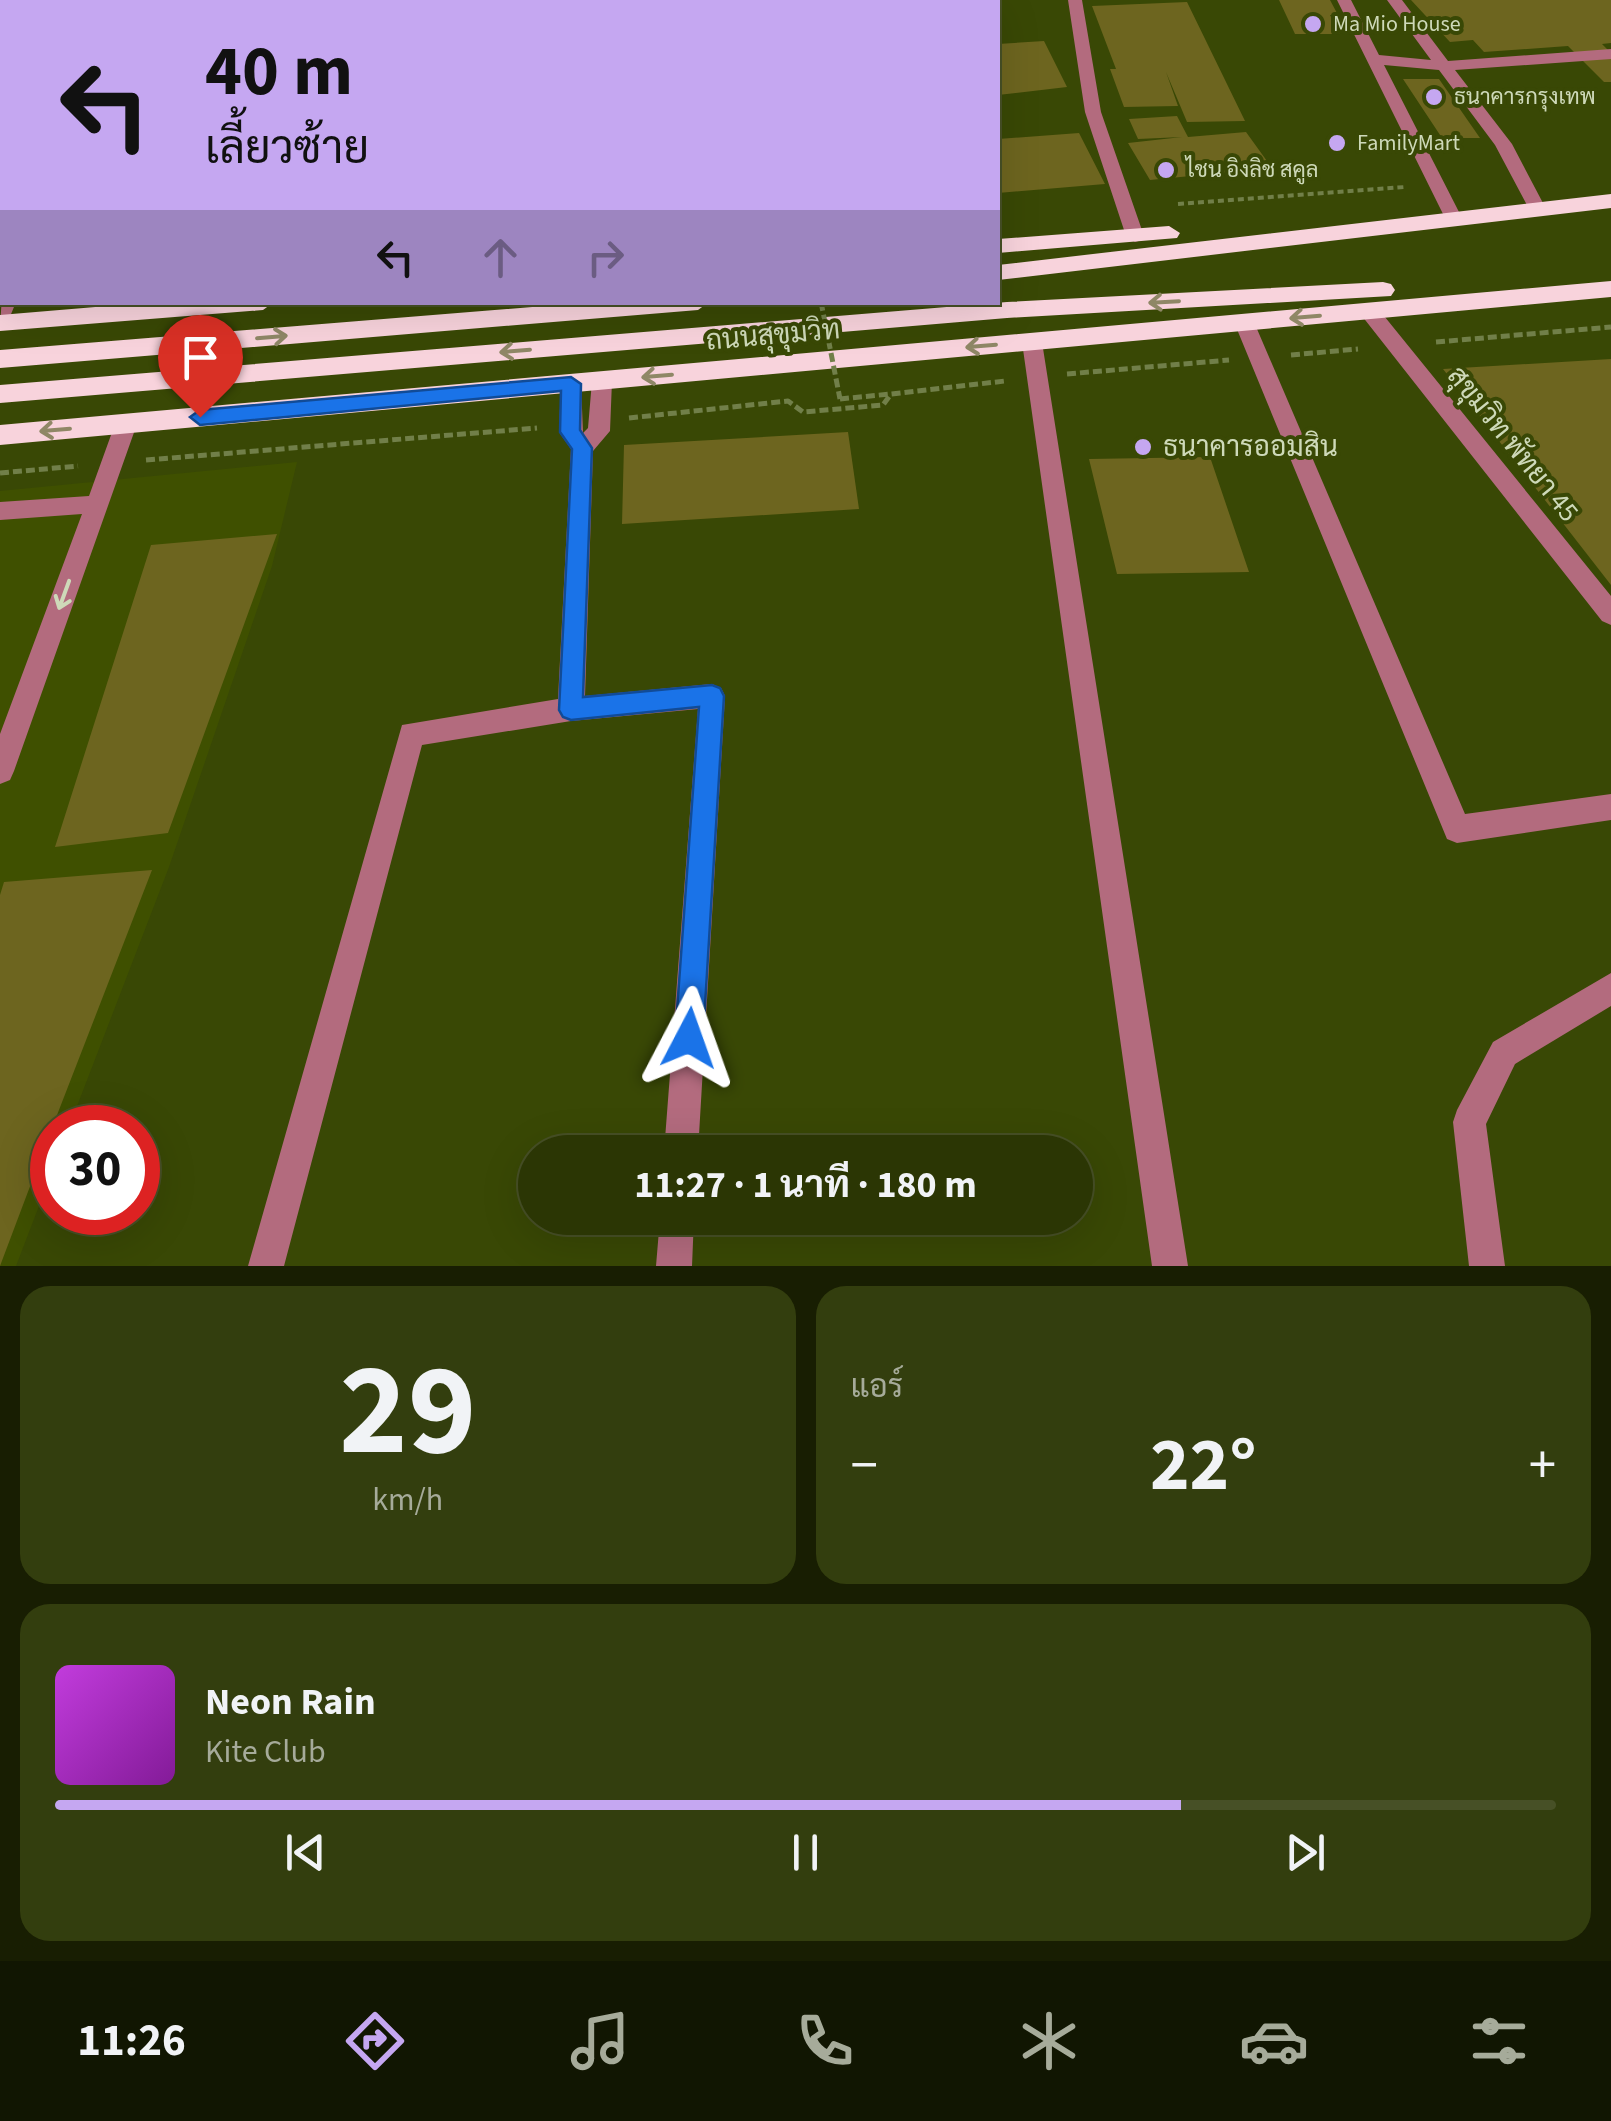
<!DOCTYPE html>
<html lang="th">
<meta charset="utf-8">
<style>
body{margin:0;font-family:"Source Sans 3",Sarabun,sans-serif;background:#333e0e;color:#f1f3f6;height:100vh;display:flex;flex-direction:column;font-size:38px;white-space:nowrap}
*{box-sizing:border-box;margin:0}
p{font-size:32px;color:#a6ab9a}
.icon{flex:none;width:55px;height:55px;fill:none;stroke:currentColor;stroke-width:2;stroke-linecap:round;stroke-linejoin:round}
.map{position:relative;height:1266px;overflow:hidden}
.side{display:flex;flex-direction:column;gap:20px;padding:20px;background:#181e02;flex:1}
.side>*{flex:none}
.top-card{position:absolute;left:0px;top:0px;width:1000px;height:305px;box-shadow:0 10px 40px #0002,0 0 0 2px #475026;background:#c5a7f1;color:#111;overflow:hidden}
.speed{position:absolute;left:30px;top:1105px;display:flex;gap:20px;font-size:50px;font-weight:700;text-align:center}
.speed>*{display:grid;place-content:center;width:130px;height:130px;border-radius:50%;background:#2b3604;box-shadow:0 10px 40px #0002,0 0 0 2px #475026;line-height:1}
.speed .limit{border:15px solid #d22;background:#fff;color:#111}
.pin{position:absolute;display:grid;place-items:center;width:85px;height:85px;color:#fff;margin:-102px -42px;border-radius:50% 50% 50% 0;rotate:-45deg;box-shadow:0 0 10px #0007}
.pin .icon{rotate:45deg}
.me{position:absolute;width:110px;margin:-55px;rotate:4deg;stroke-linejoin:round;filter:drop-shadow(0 0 8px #0008)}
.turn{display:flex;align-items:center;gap:35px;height:210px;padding:0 40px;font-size:45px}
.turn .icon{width:130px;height:130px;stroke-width:2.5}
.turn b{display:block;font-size:70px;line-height:85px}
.lanes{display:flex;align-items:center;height:95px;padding:0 40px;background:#0003;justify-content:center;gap:50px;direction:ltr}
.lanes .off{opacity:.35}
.big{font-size:75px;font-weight:700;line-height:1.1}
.side .widget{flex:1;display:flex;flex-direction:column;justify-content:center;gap:15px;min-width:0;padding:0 35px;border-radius:30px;background:#333e0e}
.side .dial{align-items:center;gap:0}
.dial b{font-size:130px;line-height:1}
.song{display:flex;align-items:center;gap:30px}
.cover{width:120px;height:120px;border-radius:15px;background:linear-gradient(135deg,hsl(290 70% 55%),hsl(290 70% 35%))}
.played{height:10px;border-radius:5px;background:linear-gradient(90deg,#c5a7f1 75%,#475026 75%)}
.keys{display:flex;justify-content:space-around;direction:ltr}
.heat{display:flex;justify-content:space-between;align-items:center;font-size:55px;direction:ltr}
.side .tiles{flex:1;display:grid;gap:20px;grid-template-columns:1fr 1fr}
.widget:last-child{grid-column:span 2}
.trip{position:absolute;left:518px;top:1135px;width:575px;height:100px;border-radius:50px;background:#2b3604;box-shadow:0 10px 40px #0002,0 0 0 2px #475026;font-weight:700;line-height:100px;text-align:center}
.menu{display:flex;height:160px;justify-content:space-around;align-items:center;background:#111602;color:#a6ab9a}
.menu .icon{width:70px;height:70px}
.menu .on{color:#c5a7f1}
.menu b{font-size:45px;color:#f1f3f6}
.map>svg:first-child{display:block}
.built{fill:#3f5000}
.building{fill:#6d651f}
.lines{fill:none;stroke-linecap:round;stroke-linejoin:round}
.path-far1{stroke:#717f49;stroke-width:4;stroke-dasharray:6 4;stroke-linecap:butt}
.path{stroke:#717f49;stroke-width:5;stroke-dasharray:9 4;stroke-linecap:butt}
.minor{fill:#b36b7e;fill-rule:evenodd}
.highway{fill:#f8d3dc;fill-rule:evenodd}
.path-bridge{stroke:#717f49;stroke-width:5;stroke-dasharray:9 4;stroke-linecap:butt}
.oneway{stroke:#8f8766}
.oneway2{stroke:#ced9b9}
.route{fill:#1a73e8;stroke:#114b97;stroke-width:2.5}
.poi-dot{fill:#c5a7f1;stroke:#394805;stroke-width:4}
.labels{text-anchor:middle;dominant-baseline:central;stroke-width:8;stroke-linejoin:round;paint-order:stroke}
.far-poi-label{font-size:22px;fill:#ced9b9;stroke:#394805;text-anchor:start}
.street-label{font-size:28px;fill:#ced9b9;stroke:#394805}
.poi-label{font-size:28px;fill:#ced9b9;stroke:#394805;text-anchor:start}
</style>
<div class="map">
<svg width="1611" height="1266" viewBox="0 0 1611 1266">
<rect width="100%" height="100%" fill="#394805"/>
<path class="built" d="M297,462l-25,104 -103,301 -100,260 -17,1v44l-36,94h-16v-775z"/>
<path class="building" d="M1279,0h51l8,15h-8l10,19h-45z
M1411,0h200v43l-9,1 9,9v29h-7l-36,-36 -84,6 -11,-12 -23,2z
M1187,2l58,119 -58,1 -21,-50 12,34 -54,1 -14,-38h6l-24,-63z
M1044,41l23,46 -69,8v-51z
M1403,79h36l41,59h-38z
M1177,116l11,21 58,-5 26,36 -122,12 -22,-37 54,-6 -44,2 -9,-20z
M1079,133l26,51 -107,9v-54z
M1611,359v226l-168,-216z
M848,432l11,77 -237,15 2,-79z
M1210,457l39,115 -132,2 -28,-115z
M277,534l-109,299 -113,14 96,-302z
M152,870l-100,258 -52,138v-371l4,-13z"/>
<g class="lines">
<path class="path-far1" d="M1178,204l227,-17"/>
<path class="path" d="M1436,342l175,-15
M1291,355l67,-6
M1067,374l162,-14
M840,399l50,-5
M629,418l159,-17 15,11 80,-7 8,-11 114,-13
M146,460l391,-32
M0,473l78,-7"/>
<path class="minor" d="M472,0h14v2h-14z
M602,0h14v2h-14z
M857,0h14v2h-14z
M1068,0h14l19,112 43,124 -2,4 -7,2 -9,-6 -41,-124z
M1337,0h14l28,55 52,5 -44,-60h15l46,61 163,-12v10l-156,11 57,74 32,61 -3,4h-12l-34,-64 -56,-75 -55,-5 75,147 -3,4h-12z
M2,296v6h14l-9,22 -7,2z
M1369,304l7,2 235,290v29l-9,-4 -240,-305 -3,-5z
M1244,315l10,7 211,492 146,-20v26l-154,23 -10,-4 -213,-517z
M1032,335l10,7 146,924h-36l-130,-924z
M602,373l10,8 -2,50 -17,20 -8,245 127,-12 9,4 4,8 -27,456h-34l34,-443 -127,12 -149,24 -138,521h-36l154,-541 156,-26 13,-250 -12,-17 2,-49 10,-8 10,8 2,50 5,-5 4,-47z
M126,416l11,8 -123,347 -4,9 -10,4v-50l82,-220 -82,6v-18l89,-6 26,-72z
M1611,973v33l-96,58 -29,60 19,142h-36l-16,-144 4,-12 36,-68z
M660,1218h34l-2,48h-36z"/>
<path class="highway" d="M1611,194v14l-613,72v-15z
M1169,226l11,7 -3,5 -179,15v-14z
M1611,281v16l-1611,148v-20z
M1383,282l8,2 4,6 -4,6 -384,22 -1007,85v-18l1007,-83z
M155,302h119l-11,8 -263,21v-16z
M593,302h116l-11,8 -698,58v-18z"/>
<path class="path-bridge" d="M821,302l19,97"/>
</g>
<defs><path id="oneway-shaft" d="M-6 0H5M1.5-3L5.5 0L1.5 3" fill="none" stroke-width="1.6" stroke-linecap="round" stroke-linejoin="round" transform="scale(2.5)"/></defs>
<g class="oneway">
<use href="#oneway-shaft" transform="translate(1164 302) rotate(177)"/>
<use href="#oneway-shaft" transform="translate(1305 317) rotate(175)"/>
<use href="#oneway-shaft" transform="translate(272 337) rotate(-5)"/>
<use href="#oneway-shaft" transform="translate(981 346) rotate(175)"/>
<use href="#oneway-shaft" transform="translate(515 351) rotate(175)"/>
<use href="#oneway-shaft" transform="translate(657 376) rotate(175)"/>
<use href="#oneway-shaft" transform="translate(55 430) rotate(175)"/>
</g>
<use class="oneway2" href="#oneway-shaft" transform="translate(64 595) rotate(110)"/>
<path class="route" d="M571,377l10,7 -1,46 12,18 -9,249 129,-12 8,3 4,8 -21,342 -4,10 -10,5 -10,-5 -4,-10 24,-331 -128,13 -8,-3 -4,-7 13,-261 -12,-17 1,-41 -361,34 -10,-8 10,-7z"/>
<g class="poi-dot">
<circle cx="1313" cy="24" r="10"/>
<circle cx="1434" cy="97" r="10"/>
<circle cx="1337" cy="143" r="10"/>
<circle cx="1166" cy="170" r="10"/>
<circle cx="1143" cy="447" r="10"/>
</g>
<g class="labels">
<g class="far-poi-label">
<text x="1333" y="24">Ma Mio House</text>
<text x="1454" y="97">ธนาคารกรุงเทพ</text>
<text x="1357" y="143">FamilyMart</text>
<text x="1186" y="170">ไชน อิงลิช สคูล</text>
</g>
<g class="street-label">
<text transform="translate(773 335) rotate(-5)">ถนนสุขุมวิท</text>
<text transform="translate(1513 444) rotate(51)">สุขุมวิท พัทยา 45</text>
</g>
<g class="poi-label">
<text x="1163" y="447">ธนาคารออมสิน</text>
</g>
</g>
</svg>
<div class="speed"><div class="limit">30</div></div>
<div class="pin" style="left:200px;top:417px;background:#d93025"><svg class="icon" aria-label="arrive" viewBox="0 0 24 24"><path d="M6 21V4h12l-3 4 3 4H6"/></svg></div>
<svg class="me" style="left:689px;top:1038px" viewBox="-20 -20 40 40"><path d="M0-17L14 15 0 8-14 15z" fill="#1a73e8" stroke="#fff" stroke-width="4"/></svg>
<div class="trip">11:27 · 1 นาที · 180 m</div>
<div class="top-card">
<div class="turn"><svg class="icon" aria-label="left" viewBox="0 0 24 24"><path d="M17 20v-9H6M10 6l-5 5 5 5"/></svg><div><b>40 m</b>เลี้ยวซ้าย</div></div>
<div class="lanes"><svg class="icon" aria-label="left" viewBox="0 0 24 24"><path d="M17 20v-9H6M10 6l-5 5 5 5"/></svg><svg class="icon off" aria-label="ahead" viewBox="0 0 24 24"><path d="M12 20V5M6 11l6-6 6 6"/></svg><svg class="icon off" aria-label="right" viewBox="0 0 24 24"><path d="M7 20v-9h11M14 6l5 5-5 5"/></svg></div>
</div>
</div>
<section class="side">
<div class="tiles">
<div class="widget dial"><b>29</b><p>km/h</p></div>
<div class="widget"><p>แอร์</p>
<div class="heat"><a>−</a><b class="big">22°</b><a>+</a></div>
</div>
<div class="widget">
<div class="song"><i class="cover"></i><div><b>Neon Rain</b><p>Kite Club</p></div></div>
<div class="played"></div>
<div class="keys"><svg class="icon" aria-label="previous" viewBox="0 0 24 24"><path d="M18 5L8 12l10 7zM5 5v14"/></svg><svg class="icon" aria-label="pause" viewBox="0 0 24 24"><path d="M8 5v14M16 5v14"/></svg><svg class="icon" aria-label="next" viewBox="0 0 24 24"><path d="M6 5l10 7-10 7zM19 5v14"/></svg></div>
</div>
</div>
</section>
<nav class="menu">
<b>11:26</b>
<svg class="icon on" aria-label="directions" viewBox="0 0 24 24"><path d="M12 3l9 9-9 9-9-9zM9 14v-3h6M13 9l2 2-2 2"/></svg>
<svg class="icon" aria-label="music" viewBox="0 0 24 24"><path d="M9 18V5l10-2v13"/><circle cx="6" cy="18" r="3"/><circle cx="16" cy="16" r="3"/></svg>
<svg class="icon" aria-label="phone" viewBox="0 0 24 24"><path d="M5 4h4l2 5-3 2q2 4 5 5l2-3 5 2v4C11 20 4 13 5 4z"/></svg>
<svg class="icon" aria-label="climate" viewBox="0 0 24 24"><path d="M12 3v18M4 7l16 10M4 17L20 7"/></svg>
<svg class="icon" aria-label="car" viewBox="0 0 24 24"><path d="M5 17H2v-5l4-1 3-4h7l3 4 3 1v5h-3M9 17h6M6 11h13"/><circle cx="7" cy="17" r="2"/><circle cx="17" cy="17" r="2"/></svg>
<svg class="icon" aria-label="filters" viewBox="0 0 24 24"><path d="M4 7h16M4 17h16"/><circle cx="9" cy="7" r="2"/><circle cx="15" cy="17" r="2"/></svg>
</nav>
